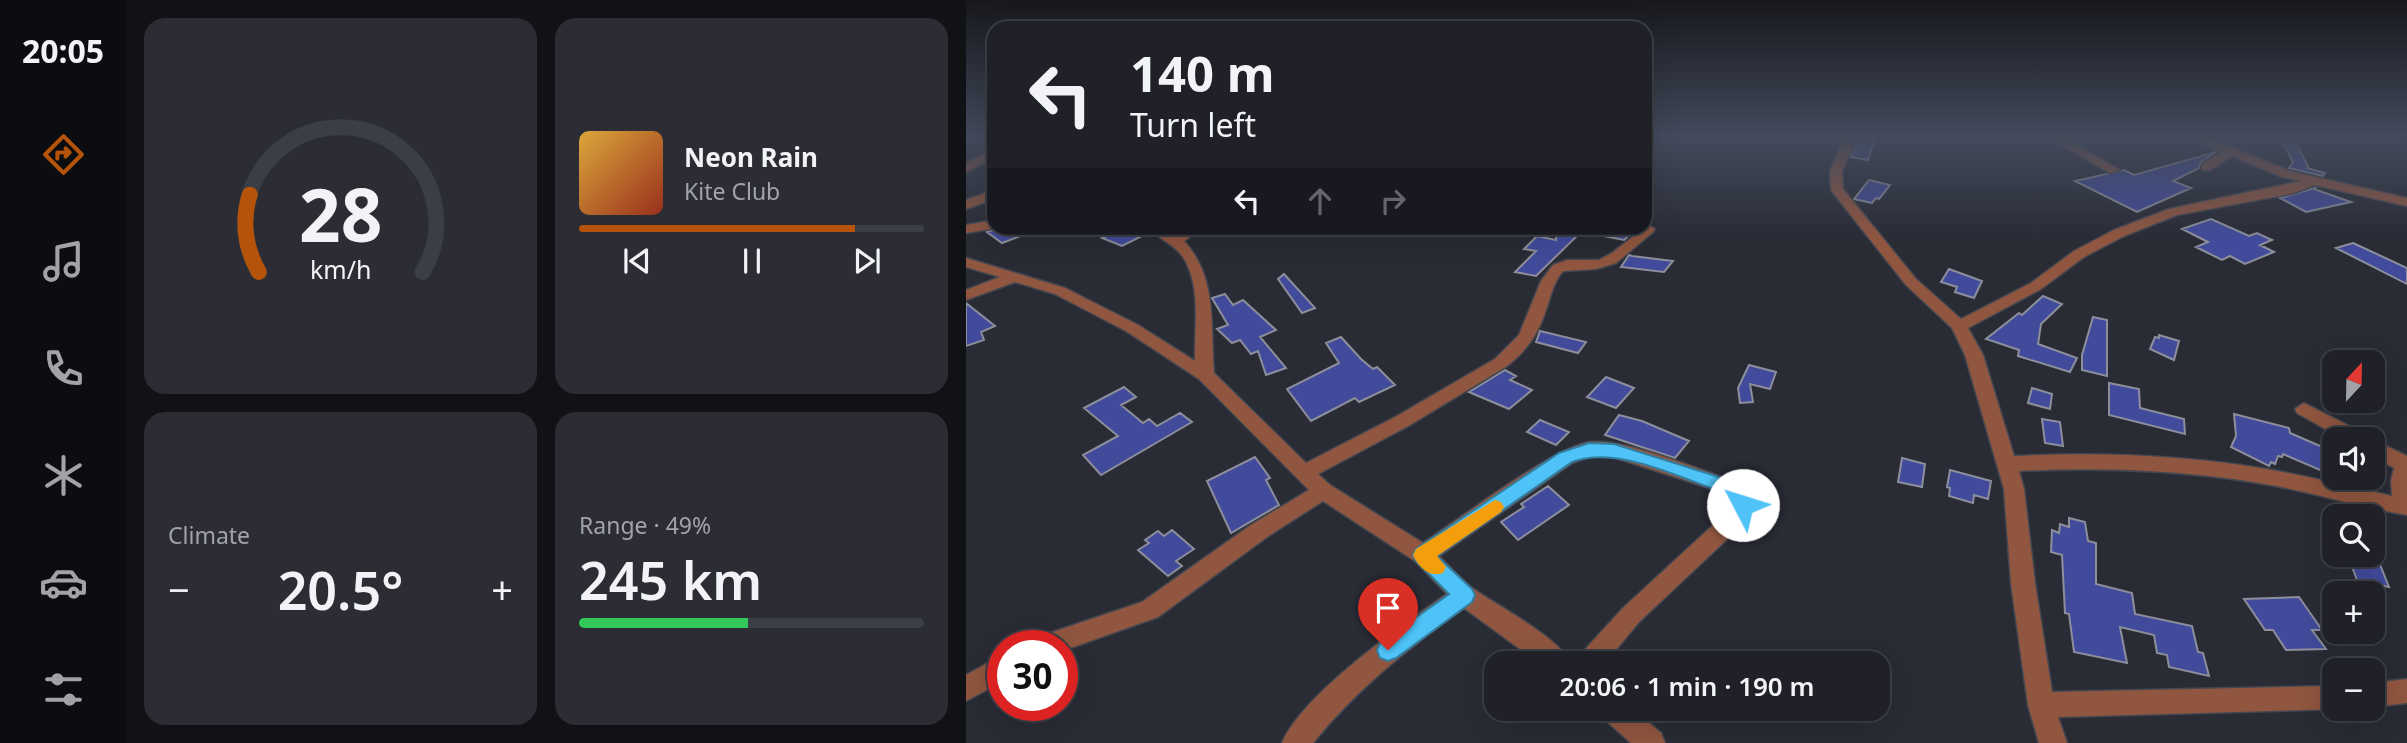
<!DOCTYPE html>
<meta charset="utf-8">
<style>
body{margin:0;font-family:"Noto Sans",sans-serif;background:#2c2d34;color:#f1f3f6;height:100vh;display:flex;flex-direction:column;font-size:26px;white-space:nowrap}
*{box-sizing:border-box;margin:0}
p{font-size:23px;color:#a1a3a8}
.icon{flex:none;width:38px;height:38px;fill:none;stroke:currentColor;stroke-width:2;stroke-linecap:round;stroke-linejoin:round}
.map{position:relative;flex:1;overflow:hidden}
.details{display:flex;flex-direction:column;gap:18px;padding:18px;background:#111216;width:840px}
.details>*{flex:none}
.guide{position:absolute;left:21px;top:21px;width:665px;height:214px;border-radius:21px;box-shadow:0 7px 28px #0002,0 0 0 2px #3c3e45;background:#1f2028;color:#f1f3f6;overflow:hidden}
.needle{width:46px;rotate:22deg}
.fabs{position:absolute;left:1356px;top:350px;display:grid;gap:14px}
.fabs a{display:grid;place-items:center;width:63px;height:63px;border-radius:14px;background:#1f2028;box-shadow:0 7px 28px #0002,0 0 0 2px #3c3e45;font-size:35px}
.speed{position:absolute;left:21px;top:630px;display:flex;gap:14px;font-size:35px;font-weight:700;text-align:center}
.speed>*{display:grid;place-content:center;width:91px;height:91px;border-radius:50%;background:#1f2028;box-shadow:0 7px 28px #0002,0 0 0 2px #3c3e45;line-height:1}
.speed .limit{border:10px solid #d22;background:#fff;color:#111}
.pin{position:absolute;display:grid;place-items:center;width:60px;height:60px;color:#fff;margin:-72px -30px;border-radius:50% 50% 50% 0;rotate:-45deg;box-shadow:0 0 7px #0007}
.pin .icon{rotate:45deg}
.me{position:absolute;width:77px;margin:-38px;rotate:310deg;stroke-linejoin:round;filter:drop-shadow(0 0 5px #0008)}
.turn{display:flex;align-items:center;gap:24px;height:147px;padding:0 28px;font-size:32px}
.turn .icon{width:91px;height:91px;stroke-width:2.5}
.turn b{display:block;font-size:49px;line-height:60px}
.lanes{display:flex;align-items:center;height:66px;padding:0 28px;background:#0003;justify-content:center;gap:35px;direction:ltr}
.lanes .off{opacity:.35}
.big{font-size:52px;font-weight:600;line-height:1.1}
.details .widget{flex:1;display:flex;flex-direction:column;justify-content:center;gap:10px;min-width:0;padding:0 24px;border-radius:21px;background:#2c2d34}
.details .dial{align-items:center;gap:0}
.dial svg{height:182px;overflow:visible;fill:none;stroke:#3c3e45;stroke-width:7;stroke-linecap:round;text-anchor:middle}
.dial text{fill:#f1f3f6;stroke:none}
.song{display:flex;align-items:center;gap:21px}
.cover{width:84px;height:84px;border-radius:10px;background:linear-gradient(135deg,hsl(40 70% 55%),hsl(10 70% 35%))}
.played{height:7px;border-radius:4px;background:linear-gradient(90deg,#b45309 80%,#3c3e45 80%)}
.keys{display:flex;justify-content:space-around;direction:ltr}
.heat{display:flex;justify-content:space-between;align-items:center;font-size:38px;direction:ltr}
.charge{height:10px;border-radius:5px;background:linear-gradient(90deg,#34c759 49%,#3c3e45 0)}
.details .tiles{flex:1;display:grid;gap:18px;grid-template-columns:repeat(2,1fr)}
.trip{position:absolute;left:518px;top:651px;width:406px;height:70px;border-radius:21px;background:#1f2028;box-shadow:0 7px 28px #0002,0 0 0 2px #3c3e45;font-weight:600;line-height:70px;text-align:center}
main{display:flex;flex:1;min-height:0}
.tab-bar{display:flex;flex-direction:column;width:126px;justify-content:space-around;align-items:center;background:#0c0d10;color:#a1a3a8}
.tab-bar .icon{width:49px;height:49px}
.tab-bar .selected{color:#b45309}
.tab-bar b{font-size:32px;color:#f1f3f6}
.map>svg:first-child{display:block}
.building{fill:#424b9b;stroke:#8c8f9b;stroke-width:2}
.lines{fill:none;stroke-linecap:round;stroke-linejoin:round}
.minor-casing{stroke:#454750;stroke-width:3}
.minor{fill:#90563f;fill-rule:evenodd}
.route{fill:#4fc3f7;stroke:#337fa1;stroke-width:2}
.slow{fill:#f59e0b}
</style>
<main>
<nav class="tab-bar">
<b>20:05</b>
<svg class="icon selected" aria-label="directions" viewBox="0 0 24 24"><path d="M12 3l9 9-9 9-9-9zM9 14v-3h6M13 9l2 2-2 2"/></svg>
<svg class="icon" aria-label="music" viewBox="0 0 24 24"><path d="M9 18V5l10-2v13"/><circle cx="6" cy="18" r="3"/><circle cx="16" cy="16" r="3"/></svg>
<svg class="icon" aria-label="phone" viewBox="0 0 24 24"><path d="M5 4h4l2 5-3 2q2 4 5 5l2-3 5 2v4C11 20 4 13 5 4z"/></svg>
<svg class="icon" aria-label="climate" viewBox="0 0 24 24"><path d="M12 3v18M4 7l16 10M4 17L20 7"/></svg>
<svg class="icon" aria-label="car" viewBox="0 0 24 24"><path d="M5 17H2v-5l4-1 3-4h7l3 4 3 1v5h-3M9 17h6M6 11h13"/><circle cx="7" cy="17" r="2"/><circle cx="17" cy="17" r="2"/></svg>
<svg class="icon" aria-label="filters" viewBox="0 0 24 24"><path d="M4 7h16M4 17h16"/><circle cx="9" cy="7" r="2"/><circle cx="15" cy="17" r="2"/></svg>
</nav>
<section class="details">
<div class="tiles">
<div class="widget dial"><svg viewBox="0 0 100 80">
<path d="M14 69A42 42 0 1 1 86 69"/>
<path d="M14 69A42 42 0 0 1 10 35" stroke="#b45309"/>
<text x="50" y="56" font-size="32" font-weight="700">28</text>
<text x="50" y="72" font-size="11">km/h</text>
</svg></div>
<div class="widget">
<div class="song"><i class="cover"></i><div><b>Neon Rain</b><p>Kite Club</p></div></div>
<div class="played"></div>
<div class="keys"><svg class="icon" aria-label="previous" viewBox="0 0 24 24"><path d="M18 5L8 12l10 7zM5 5v14"/></svg><svg class="icon" aria-label="pause" viewBox="0 0 24 24"><path d="M8 5v14M16 5v14"/></svg><svg class="icon" aria-label="next" viewBox="0 0 24 24"><path d="M6 5l10 7-10 7zM19 5v14"/></svg></div>
</div>
<div class="widget"><p>Climate</p>
<div class="heat"><a>−</a><b class="big">20.5°</b><a>+</a></div>
</div>
<div class="widget"><p>Range · 49%</p><b class="big">245 km</b><div class="charge"></div></div>
</div>
</section>
<div class="map">
<svg width="1441" height="743" viewBox="0 0 1441 743">
<rect width="100%" height="100%" fill="#292b35"/>
<path class="building" d="M895,136h15l-8,24 -17,-3z
M1314,136h12l16,30 -1,2 18,5 -2,3 -34,-8 4,-6z
M1250,152l-15,10 -2,6 -26,13 18,7 -54,24 -62,-31 49,-11 10,5z
M903,180l21,5 -11,14 -3,-1 -4,5 -18,-4z
M1349,188l-1,1 37,13 -45,10 -26,-14z
M1245,219l38,17 8,-3 15,7 -12,5 14,7 -29,12 -15,-8 -8,4 -26,-13 12,-5 -26,-13z
M33,228h40v1l-37,14 -15,-11z
M591,228h28l-49,48 -21,-4 21,-21 -12,-2 13,-13 19,4z
M626,228h45l-13,12 -32,-6z
M155,230l19,7 -18,9 -20,-8z
M1387,243l54,25v16l-71,-36z
M663,255l3,1 41,5 -9,11 -43,-5z
M983,269l33,12 -8,17 -19,-6 2,-5 -16,-5z
M318,274l31,34 -13,5 -24,-34z
M259,294l8,11 10,-5 33,30 -16,7 26,31 -20,7 -8,-24 -7,3 -11,-14 -8,3 -15,-14 11,-4 -16,-27z
M1077,296l19,8 -21,20 -3,20 39,14 -7,14 -52,-16 1,-6 -33,-11 33,-26 3,2z
M0,303l29,23 -14,6 3,8 -18,6z
M1127,317l14,3v56l-25,-6v-15z
M574,331l46,11 -8,11 -42,-11z
M1193,335l20,6 -5,19 -24,-11 5,-12 4,1z
M375,337l20,22 12,10 4,-2 18,18 -36,17 -4,-4 -44,23 -24,-32 52,-26 -13,-20z
M783,365l27,7 -6,17 -20,-5 3,18 -13,1 -2,-15z
M539,370l11,6 -6,4 22,10 -23,19 -40,-17z
M640,377l28,11 -18,20 -29,-11z
M1143,383l30,6 1,19 44,11 1,15 -76,-19z
M158,387l12,10 -15,8 22,18 6,-4 8,7 23,-13 12,9 -91,53 -18,-20 35,-19 -34,-28z
M1066,388l20,6 -2,15 -22,-6z
M1268,414l55,14 1,5 44,19v18l-5,-3 -2,6 -44,-19 -1,3 -4,-1 -3,8 -4,-2 -2,4 -38,-19 5,-11z
M653,415l23,6 47,20 -14,17 -70,-23z
M1076,419l18,3 3,24 -18,-3z
M574,420l29,12 -13,13 -29,-13z
M289,457l15,21 -4,2 13,25 -48,28 -24,-52z
M936,458l23,6 -3,23 -24,-5z
M984,470l41,11 -3,18 -14,-4 -1,8 -24,-7 1,-8 -3,-1z
M582,486l21,19 -51,35 -17,-18 23,-15 -3,-3z
M1103,518l16,4 3,19 8,2v41l36,9 3,21 57,12 6,26 5,1 6,23 -40,-9 -2,-12 -10,-2 -3,-18 -34,-8 7,36 -53,-11 -5,-38 -4,-1 -3,-58 -11,-3 1,-22 7,3 1,-9 9,3z
M206,530l22,19 -18,12 6,5 -14,10 -30,-26 11,-7 -4,-3 13,-9 6,5z
M1382,556l31,6 10,25 -32,-7z
M1333,597l23,33h-10l14,19 -40,1 -13,-20h-8l-21,-31z"/>
<g class="lines">
<g class="minor-casing">
<path id="minor" d="M871,136h12l5,8 -12,27 1,18 73,90 45,40 70,-36 43,-32 40,-21 55,-21 132,-28 -19,-4 -50,-21 -22,14h-8v-6l20,-12 -35,-16h16l87,35 117,27v8l-92,-21 -21,8 -117,22 -53,21 -40,21 -43,32 -73,39 15,27 31,101c84,-4 169,-1 252,13 42,7 84,18 126,27l-1,-16 3,-12 -21,-12v-16l34,16v59c-48,-8 -94,-23 -142,-31 -81,-14 -164,-17 -246,-13l5,18 11,94 17,109 282,-6v23h4l-280,8 9,26h-28l-11,-38 -17,-122 -7,-94 -39,-134 -13,-27 -46,-43 -75,-95 -1,-19 12,-27z
M1080,136h14l60,34 -10,3z
M28,149v9l-28,14v-9z
M28,190v9l-28,10v-9z
M28,220v8h2l-30,5v-8z
M682,225l7,4 -2,3 -37,31 -20,6 -33,2c-9,10 -12,24 -16,36 -8,25 -19,43 -40,59l-97,59 -92,49 12,11 93,58c34,-22 133,-98 168,-101 36,-3 111,29 148,41l9,7 6,15 -14,22 -101,95 -34,41h-29l4,-8 43,-47 101,-93 8,-11 -7,-11 -112,-36 -23,-1 -18,7 -133,93c11,11 23,25 36,34 23,16 86,49 95,73h-31l-75,-55c-55,39 -108,82 -151,135h-31c21,-49 121,-119 165,-149l-32,-33 -92,-60 -56,36 -109,80 -96,34v-5h-30l3,-8 107,-36 109,-77 58,-35 -110,-111 -73,-48 -71,-37 -40,-12 -49,18v-10l34,-13 -34,-10v-9l99,30 73,37 57,36c-1,-33 7,-75 -12,-104 -9,-13 -24,-18 -34,-29h16l11,6 10,-6h16l-18,13c34,37 26,85 30,132l92,90 91,-47 98,-57 24,-24 22,-54 12,-16 14,-5h32l13,-7z
M1338,403l61,31 3,5h-25l-46,-26 -2,-4z
M37,655v26l-37,20v-26z
M1441,679v24l-34,4v-24z
M633,709h33l29,24 4,10h-34l-28,-25z"/>
</g>
<use href="#minor" class="minor"/>
</g>
<linearGradient id="sky" x2="0" y2="1"><stop stop-color="#17181d"/><stop offset="0.57" stop-color="#434a5c"/><stop offset="1" stop-color="#434a5c" stop-opacity="0"/></linearGradient>
<rect width="1441" height="240" fill="url(#sky)"/>
<path class="route" d="M623,443l25,1 124,39 10,8 4,14 -3,5h-13l-4,-11 -7,-6c-45,-15 -108,-48 -153,-31l-135,94 35,33 3,6 -3,7 -76,56 -8,3 -8,-3 -3,-8 3,-7 69,-49 -33,-33 -3,-6 3,-6 143,-96z"/>
<path class="slow" d="M529,500l6,2 3,5 -3,5 -64,44 9,11 -3,6c-14,5 -24,-6 -30,-18l3,-6z"/>
</svg>
<div class="fabs">
<a><svg class="needle" viewBox="-14 -14 28 28"><path d="M0-13l5 13h-10z" fill="#e53935"/><path d="M0 13l5-13h-10z" fill="#a1a3a8"/></svg></a>
<a><svg class="icon" aria-label="sound" viewBox="0 0 24 24"><path d="M4 9h4l5-4v14l-5-4H4zM17 9q2 3 0 6"/></svg></a>
<a><svg class="icon" aria-label="search" viewBox="0 0 24 24"><circle cx="10" cy="10" r="6"/><path d="M15 15l6 6"/></svg></a>
<a>+</a>
<a>−</a>
</div>
<div class="speed"><div class="limit">30</div></div>
<div class="pin" style="left:422px;top:650px;background:#d93025"><svg class="icon" aria-label="arrive" viewBox="0 0 24 24"><path d="M6 21V4h12l-3 4 3 4H6"/></svg></div>
<svg class="me" style="left:777px;top:505px" viewBox="-20 -20 40 40"><circle r="19" fill="#fff"/><path d="M0-13L10 11 0 6-10 11z" fill="#4fc3f7"/></svg>
<div class="trip">20:06 · 1 min · 190 m</div>
<div class="guide">
<div class="turn"><svg class="icon" aria-label="left" viewBox="0 0 24 24"><path d="M17 20v-9H6M10 6l-5 5 5 5"/></svg><div><b>140 m</b>Turn left</div></div>
<div class="lanes"><svg class="icon" aria-label="left" viewBox="0 0 24 24"><path d="M17 20v-9H6M10 6l-5 5 5 5"/></svg><svg class="icon off" aria-label="ahead" viewBox="0 0 24 24"><path d="M12 20V5M6 11l6-6 6 6"/></svg><svg class="icon off" aria-label="right" viewBox="0 0 24 24"><path d="M7 20v-9h11M14 6l5 5-5 5"/></svg></div>
</div>
</div>
</main>
